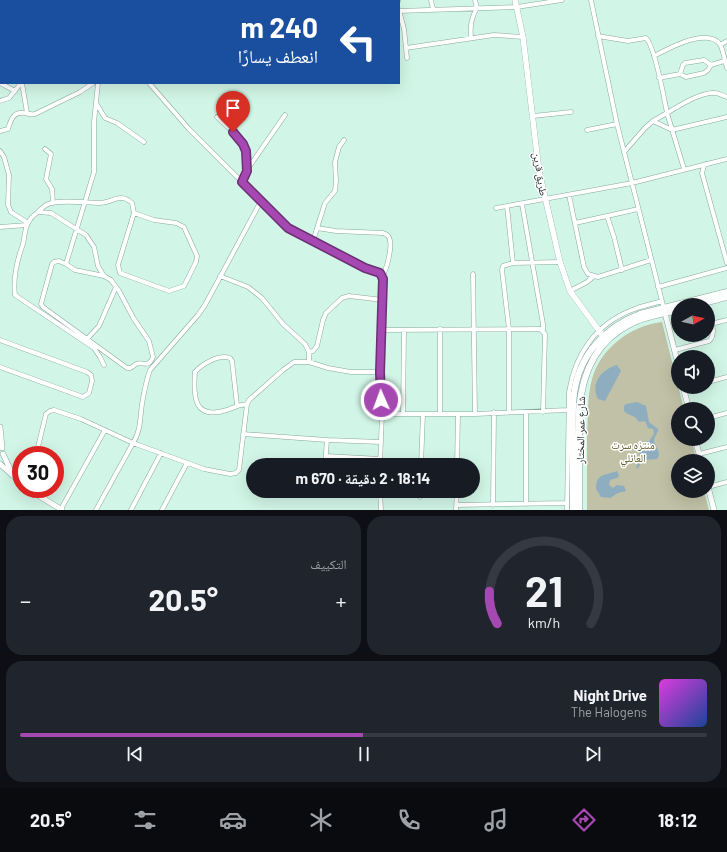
<!DOCTYPE html>
<html lang="ar">
<meta charset="utf-8">
<style>
body{margin:0;font-family:Barlow,"Noto Naskh Arabic",sans-serif;background:#20242c;color:#f1f3f6;direction:rtl;height:100vh;display:flex;flex-direction:column;font-size:15px;white-space:nowrap}
*{box-sizing:border-box;margin:0}
p{font-size:13px;color:#9ea1a6}
.icon{flex:none;width:22px;height:22px;fill:none;stroke:currentColor;stroke-width:2;stroke-linecap:round;stroke-linejoin:round}
.map{position:relative;height:510px;overflow:hidden;direction:ltr}
.side{display:flex;flex-direction:column;gap:6px;padding:6px;background:#0d0f14;flex:1}
.side>*{flex:none}
.guide{position:absolute;left:0px;top:0px;width:400px;height:84px;box-shadow:0 4px 16px #0002;direction:rtl;background:#1a4fa0;color:#fff;overflow:hidden}
.needle{width:26px;rotate:82deg}
.buttons{position:absolute;left:671px;top:298px;display:grid;gap:8px}
.buttons a{display:grid;place-items:center;width:44px;height:44px;border-radius:50%;background:#171b24;box-shadow:0 4px 16px #0002;font-size:20px}
.speed{position:absolute;left:12px;top:446px;display:flex;gap:8px;font-size:20px;font-weight:700;text-align:center}
.speed>*{display:grid;place-content:center;width:52px;height:52px;border-radius:50%;background:#171b24;box-shadow:0 4px 16px #0002;line-height:1}
.speed .limit{border:6px solid #d22;background:#fff;color:#111}
.pin{position:absolute;display:grid;place-items:center;width:34px;height:34px;color:#fff;margin:-41px -17px;border-radius:50% 50% 50% 0;rotate:-45deg;box-shadow:0 0 4px #0007}
.pin .icon{rotate:45deg}
.me{position:absolute;width:44px;margin:-22px;rotate:358deg;stroke-linejoin:round;filter:drop-shadow(0 0 3px #0008)}
.turn{display:flex;align-items:center;gap:14px;height:84px;padding:0 16px;font-size:18px}
.turn .icon{width:52px;height:52px;stroke-width:2.5}
.turn b{display:block;font-size:28px;line-height:34px}
.big{font-size:30px;font-weight:700;line-height:1.1}
.side .card{flex:1;display:flex;flex-direction:column;justify-content:center;gap:6px;min-width:0;padding:0 14px;border-radius:16px;background:#20242c}
.side .dial{align-items:center;gap:0}
.dial svg{height:104px;overflow:visible;fill:none;stroke:#363941;stroke-width:7;stroke-linecap:round;text-anchor:middle}
.dial text{fill:#f1f3f6;stroke:none}
.song{display:flex;align-items:center;gap:12px}
.cover{width:48px;height:48px;border-radius:6px;background:linear-gradient(135deg,hsl(300 70% 55%),hsl(220 70% 35%))}
.played{height:4px;border-radius:2px;background:linear-gradient(90deg,#a648b1 50%,#363941 50%)}
.keys{display:flex;justify-content:space-around;direction:ltr}
.heat{display:flex;justify-content:space-between;align-items:center;font-size:22px;direction:ltr}
.side .tiles{flex:1;display:grid;gap:6px;grid-template-columns:1fr 1fr}
.card:last-child{grid-column:span 2}
.trip{position:absolute;left:246px;top:458px;width:234px;height:40px;border-radius:20px;background:#171b24;box-shadow:0 4px 16px #0002;font-weight:700;line-height:40px;text-align:center;direction:rtl}
.menu{display:flex;height:64px;justify-content:space-around;align-items:center;background:#090b0e;color:#9ea1a6}
.menu .icon{width:28px;height:28px}
.menu .current{color:#a648b1}
.menu b{font-size:18px;color:#f1f3f6}
.map>svg:first-child{display:block}
.green{fill:#c1c1a7}
.water{fill:#8eaebf}
.lines{fill:none;stroke-linecap:round;stroke-linejoin:round}
.minor-casing{stroke:#88a99c;stroke-width:5}
.tertiary-casing{stroke:#88a99c;stroke-width:6}
.secondary-casing{stroke:#88a99c;stroke-width:6}
.primary-casing{stroke:#88a99c;stroke-width:7}
.minor{stroke:#fff;stroke-width:4}
.tertiary{stroke:#fff;stroke-width:5}
.secondary{stroke:#fff;stroke-width:5.5}
.primary{stroke:#fff;stroke-width:6}
.route-casing{stroke:#6c2f73;stroke-width:10}
.route{stroke:#a648b1;stroke-width:7}
.labels{text-anchor:middle;dominant-baseline:central;stroke-width:3;stroke-linejoin:round;paint-order:stroke}
.street-label{font-size:11px;fill:#1e2b26;stroke:#fff}
.park-label{font-size:11px;fill:#5b5a25;stroke:#fff}
</style>
<div class="map">
<svg width="727" height="510" viewBox="0 0 727 510">
<rect width="100%" height="100%" fill="#d1f5e6"/>
<path class="green" d="M662,322l22,87h-6v30h13l6,22h-19v30h26l5,19h-122c0,-25 0,-49 0,-74 1,-18 0,-39 5,-57 9,-31 38,-53 70,-57z"/>
<path class="water" d="M617,365l4,6 -16,30 -7,-2c-8,-16 4,-30 19,-34z
M637,402l9,4 3,16 9,7v2l-4,8c0,8 9,13 3,20l-13,1 -7,9 -1,-2c10,-14 -3,-15 5,-25l8,-1 5,-7 -1,-5 -5,-1 -3,-7 -6,1c-6,-9 -9,-5 -15,-11v-5l2,-2z
M617,471l2,5 -2,2 -7,2 -1,5 4,3 4,-3 7,1 2,5 -8,2 -8,5 -9,-1 -5,-8c0,-17 10,-13 21,-18z"/>
<g class="lines">
<g class="minor-casing">
<path id="minor" d="M85,0v1
M129,0l1,1
M161,0v1
M218,0l1,1
M397,0l1,1
M431,0l2,9
M591,0l26,124 47,185
M399,10l5,19 3,29
M399,11l118,-4 45,-7
M598,36l30,5 18,-3c9,8 18,60 21,75 12,-7 33,-21 48,-20 4,0 8,3 12,4
M471,38c-1,-12 0,-20 6,-30l-2,-8
M720,45l7,-4
M406,48l88,-13 29,2
M654,56c14,-7 52,-29 66,-12 3,5 5,18 7,24
M680,74l3,-9 2,-2 19,-3 7,5
M659,78l21,-4 6,3 18,-4 4,-3 3,-5 13,-4
M0,83l15,8
M22,83l5,30
M149,83l40,46 99,99 77,40 15,5 3,6 -3,93 2,42 -2,51
M0,101l9,-3 12,-15
M96,103l9,15 12,5 27,19
M533,116l38,-4
M217,117l16,15 12,16 2,23
M653,121l19,9 55,-13
M587,130l30,-6
M0,131l8,-2c3,-9 5,-18 17,-16 4,1 6,2 10,1l45,-22 13,-9
M45,149l6,5 -5,25 6,10 1,14
M0,151l4,6 5,18 -1,30 3,7 17,11
M624,152l21,-24 8,-7 14,-8 17,56
M706,164l-2,2 -2,7 25,90
M242,182l7,-15 36,-52
M569,195l15,72 4,7 10,3 53,-17
M522,204l21,120v6
M507,206l6,57
M496,208l136,-25 95,-24
M38,212l13,1 35,22 8,12 4,19 6,10
M607,216l31,-7
M575,223l32,-7 7,21 8,33
M0,227l27,-2
M317,228l19,3 47,2c2,1 4,1 5,3 6,7 -1,33 -6,40
M313,241l12,-38 10,-12 1,-10 -1,-19 4,-15 5,-7
M66,264l9,6 29,6 7,4 8,11 15,28 15,22 4,16c-5,12 -9,4 -17,7 0,0 -5,4 -6,4h-3l-84,-61 -2,-3 11,-40 2,-2 5,-1 7,3 28,-92v-50l4,-39
M473,274l2,140
M220,276l28,11 14,11 21,26 22,20 4,8v10
M658,287l69,-19
M570,291l17,-9 6,-5
M711,324l16,-4
M381,330l159,-1 5,5 -2,78
M87,339l12,-13 17,-39
M0,340l87,32 4,3 1,6 -3,12 -6,4 -83,-30
M675,350l34,-9c8,-7 2,-21 -1,-30
M309,352l4,-1 4,-5 6,-26 3,-7 16,-15 7,-2 34,4
M104,365l-4,-8 -6,-9 -79,-53c-2,-16 2,-34 7,-48 3,-8 2,-17 6,-24 2,-5 6,-8 10,-11 3,-3 6,-6 10,-8 13,-5 38,-1 52,-1 12,0 20,-11 32,0l2,10 -16,52 2,8 49,18 15,-5 12,-24 1,-6 -13,-29 -8,-4 -22,-3 -20,-7
M708,382l19,-5
M684,389l7,-2
M237,405l-5,-44 -2,-3c-11,-4 -28,6 -35,14 -2,26 -1,48 32,38 8,-3 10,-5 20,-6
M509,412v-83l-7,-59 1,-4 10,-3 47,-1
M382,414h93l93,-4
M403,414l1,-84
M440,414v-85
M708,418l19,-5
M243,434l84,6 54,2
M37,451l9,-37 4,-3 4,-1 27,9 52,24c8,-12 7,-26 9,-39 2,-12 4,-23 8,-34l48,-55 7,-10 56,-104
M699,454l28,-7
M326,456l54,3
M325,465l2,-25
M421,465l2,-51
M457,465l1,-51
M252,473h1
M708,487l19,-5
M380,491l1,19
M420,497v-6
M526,504v-92
M457,505l110,-2
M493,505l1,-93
M61,509l44,-79
M96,510l37,-67 71,26 26,5 6,-1 3,-3 8,-66 2,-4 34,-30 11,-8h15l19,6 23,4h29
M131,510l30,-57
M162,510l25,-47
M456,510l1,-19
M567,510l2,-118c6,-38 27,-68 63,-82 10,-4 20,-6 30,-9"/>
</g>
<g class="tertiary-casing">
<path id="tertiary" d="M665,313l13,51
M683,387l6,22
M0,427l2,21
M695,439l6,22
M3,454l9,19
M0,464l21,19
M708,487l6,23
M28,489l34,21"/>
</g>
<g class="secondary-casing">
<path id="secondary" d="M515,0l8,37 16,134 21,91 10,29 33,45"/>
</g>
<g class="primary-casing">
<path id="primary" d="M696,305l31,-8
M573,510c0,-23 0,-47 0,-70 0,-15 -1,-31 1,-46 5,-39 31,-67 66,-80l87,-22
M579,510v-100c3,-37 17,-69 51,-86 15,-8 32,-10 48,-14"/>
</g>
<use href="#minor" class="minor"/>
<use href="#tertiary" class="tertiary"/>
<use href="#secondary" class="secondary"/>
<use href="#primary" class="primary"/>
</g>
<g class="lines">
<g class="route-casing">
<path id="route" d="M233,132l10,12 3,7 1,20 -5,11 46,46 77,40 15,5 3,6 -3,93 1,28"/>
</g>
<use href="#route" class="route"/>
</g>
<g class="labels">
<g class="street-label">
<text transform="translate(541 174) rotate(81)">طريق قرين</text>
<text transform="translate(580 430) rotate(-89)">شارع عمر المختار</text>
</g>
<g class="park-label">
<text x="633" y="444">منتزه سرت<tspan x="633" dy="13">العائلي</tspan></text>
</g>
</g>
</svg>
<div class="buttons">
<a><svg class="needle" viewBox="-14 -14 28 28"><path d="M0-13l5 13h-10z" fill="#e53935"/><path d="M0 13l5-13h-10z" fill="#9ea1a6"/></svg></a>
<a><svg class="icon" aria-label="sound" viewBox="0 0 24 24"><path d="M4 9h4l5-4v14l-5-4H4zM17 9q2 3 0 6"/></svg></a>
<a><svg class="icon" aria-label="search" viewBox="0 0 24 24"><circle cx="10" cy="10" r="6"/><path d="M15 15l6 6"/></svg></a>
<a><svg class="icon" aria-label="layers" viewBox="0 0 24 24"><path d="M12 4l9 5-9 5-9-5zM3 14l9 5 9-5"/></svg></a>
</div>
<div class="speed"><div class="limit">30</div></div>
<div class="pin" style="left:233px;top:132px;background:#d93025"><svg class="icon" aria-label="arrive" viewBox="0 0 24 24"><path d="M6 21V4h12l-3 4 3 4H6"/></svg></div>
<svg class="me" style="left:381px;top:400px" viewBox="-20 -20 40 40"><circle r="17" fill="#a648b1" stroke="#fff" stroke-width="3"/><path d="M0-11L8 9 0 5-8 9z" fill="#fff"/></svg>
<div class="trip">18:14 · 2 دقيقة · 670 m</div>
<div class="guide">
<div class="turn"><svg class="icon" aria-label="left" viewBox="0 0 24 24"><path d="M17 20v-9H6M10 6l-5 5 5 5"/></svg><div><b>240 m</b>انعطف يسارًا</div></div>
</div>
</div>
<section class="side">
<div class="tiles">
<div class="card dial"><svg viewBox="0 0 100 80">
<path d="M14 69A42 42 0 1 1 86 69"/>
<path d="M14 69A42 42 0 0 1 8 44" stroke="#a648b1"/>
<text x="50" y="56" font-size="32" font-weight="700">21</text>
<text x="50" y="72" font-size="11">km/h</text>
</svg></div>
<div class="card"><p>التكييف</p>
<div class="heat"><a>−</a><b class="big">20.5°</b><a>+</a></div>
</div>
<div class="card">
<div class="song"><i class="cover"></i><div><b>Night Drive</b><p>The Halogens</p></div></div>
<div class="played"></div>
<div class="keys"><svg class="icon" aria-label="previous" viewBox="0 0 24 24"><path d="M18 5L8 12l10 7zM5 5v14"/></svg><svg class="icon" aria-label="pause" viewBox="0 0 24 24"><path d="M8 5v14M16 5v14"/></svg><svg class="icon" aria-label="next" viewBox="0 0 24 24"><path d="M6 5l10 7-10 7zM19 5v14"/></svg></div>
</div>
</div>
</section>
<nav class="menu">
<b>18:12</b>
<svg class="icon current" aria-label="directions" viewBox="0 0 24 24"><path d="M12 3l9 9-9 9-9-9zM9 14v-3h6M13 9l2 2-2 2"/></svg>
<svg class="icon" aria-label="music" viewBox="0 0 24 24"><path d="M9 18V5l10-2v13"/><circle cx="6" cy="18" r="3"/><circle cx="16" cy="16" r="3"/></svg>
<svg class="icon" aria-label="phone" viewBox="0 0 24 24"><path d="M5 4h4l2 5-3 2q2 4 5 5l2-3 5 2v4C11 20 4 13 5 4z"/></svg>
<svg class="icon" aria-label="climate" viewBox="0 0 24 24"><path d="M12 3v18M4 7l16 10M4 17L20 7"/></svg>
<svg class="icon" aria-label="car" viewBox="0 0 24 24"><path d="M5 17H2v-5l4-1 3-4h7l3 4 3 1v5h-3M9 17h6M6 11h13"/><circle cx="7" cy="17" r="2"/><circle cx="17" cy="17" r="2"/></svg>
<svg class="icon" aria-label="filters" viewBox="0 0 24 24"><path d="M4 7h16M4 17h16"/><circle cx="9" cy="7" r="2"/><circle cx="15" cy="17" r="2"/></svg>
<b>20.5°</b>
</nav>
